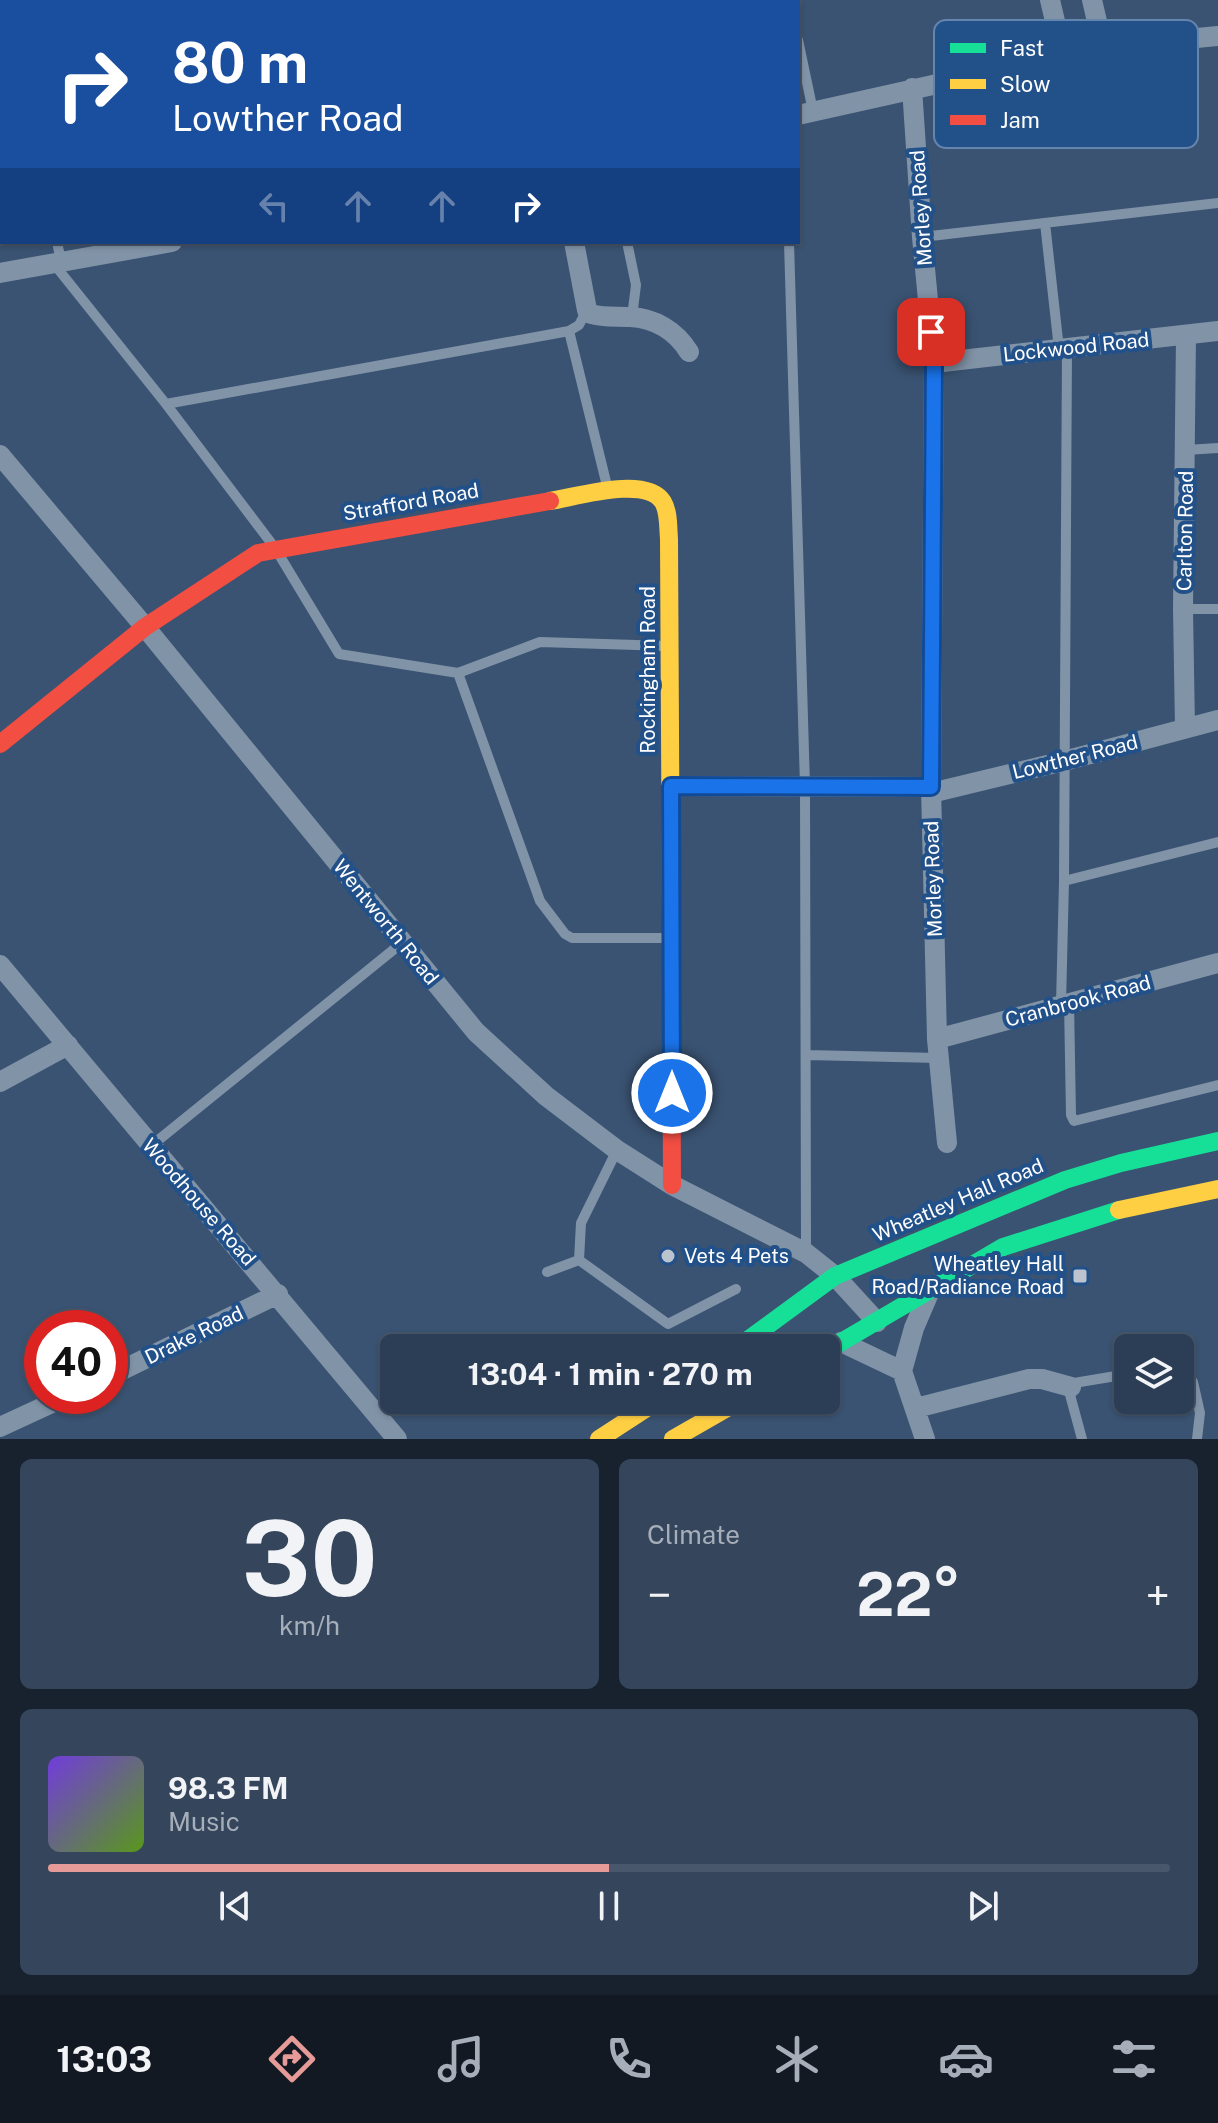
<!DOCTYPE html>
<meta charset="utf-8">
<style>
body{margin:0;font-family:"Public Sans",sans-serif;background:#34455c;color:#f1f3f6;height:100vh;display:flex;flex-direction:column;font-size:30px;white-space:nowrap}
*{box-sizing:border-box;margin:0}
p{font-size:26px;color:#a6aeb9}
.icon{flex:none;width:44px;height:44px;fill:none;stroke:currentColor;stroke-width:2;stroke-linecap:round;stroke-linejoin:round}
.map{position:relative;height:1439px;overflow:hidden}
.panel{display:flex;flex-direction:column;gap:20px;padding:20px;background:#18222f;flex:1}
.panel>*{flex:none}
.hud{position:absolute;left:0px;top:0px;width:800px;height:244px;box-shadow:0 2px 6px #0004,0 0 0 2px #48576c;background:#1a4fa0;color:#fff;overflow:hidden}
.buttons{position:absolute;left:1114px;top:1334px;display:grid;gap:16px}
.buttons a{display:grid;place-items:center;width:80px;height:80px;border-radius:12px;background:#2c3e56;box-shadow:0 2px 6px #0004,0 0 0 2px #48576c;font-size:40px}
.speed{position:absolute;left:24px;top:1310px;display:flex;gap:16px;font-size:40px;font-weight:700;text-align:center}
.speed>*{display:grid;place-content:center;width:104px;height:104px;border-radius:50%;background:#2c3e56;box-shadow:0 2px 6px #0004,0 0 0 2px #48576c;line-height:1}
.speed .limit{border:12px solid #d22;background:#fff;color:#111}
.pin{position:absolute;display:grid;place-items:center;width:68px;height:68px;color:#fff;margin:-34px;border-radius:16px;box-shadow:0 4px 12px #0006}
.me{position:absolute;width:88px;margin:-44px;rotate:0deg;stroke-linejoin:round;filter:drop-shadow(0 0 6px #0008)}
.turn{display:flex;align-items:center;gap:28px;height:168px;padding:0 40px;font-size:36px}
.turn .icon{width:104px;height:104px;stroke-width:2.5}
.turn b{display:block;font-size:56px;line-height:68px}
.lanes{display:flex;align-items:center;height:76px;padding:0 40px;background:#0003;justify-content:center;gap:40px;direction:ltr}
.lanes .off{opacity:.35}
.big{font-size:60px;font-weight:700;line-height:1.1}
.panel .tile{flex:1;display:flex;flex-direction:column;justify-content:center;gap:12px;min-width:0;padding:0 28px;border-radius:12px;background:#34455c}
.panel .dial{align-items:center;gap:0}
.dial b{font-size:104px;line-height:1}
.song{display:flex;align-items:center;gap:24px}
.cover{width:96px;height:96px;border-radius:12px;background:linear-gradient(135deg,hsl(260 70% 55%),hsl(90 70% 35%))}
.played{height:8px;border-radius:4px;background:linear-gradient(90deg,#e69b98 50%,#48576c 50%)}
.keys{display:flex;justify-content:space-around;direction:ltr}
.heat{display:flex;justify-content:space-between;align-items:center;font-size:44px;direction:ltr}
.panel .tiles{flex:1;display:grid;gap:20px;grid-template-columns:1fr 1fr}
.tile:last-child{grid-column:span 2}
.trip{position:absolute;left:380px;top:1334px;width:460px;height:80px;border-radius:12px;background:#2c3e56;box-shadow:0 2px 6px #0004,0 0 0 2px #48576c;font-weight:700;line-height:80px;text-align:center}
.tab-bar{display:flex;height:128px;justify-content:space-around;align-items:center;background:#121922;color:#a6aeb9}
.tab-bar .icon{width:56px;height:56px}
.tab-bar .current{color:#e69b98}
.tab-bar b{font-size:36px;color:#f1f3f6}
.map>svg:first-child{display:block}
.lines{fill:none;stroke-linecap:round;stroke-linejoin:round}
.lane{stroke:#8193a7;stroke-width:10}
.street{stroke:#8193a7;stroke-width:20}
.fast{stroke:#16e098;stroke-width:18}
.slow{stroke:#ffcf43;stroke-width:18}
.jam{stroke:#f24e42;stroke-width:18}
.route-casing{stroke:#114b97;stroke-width:20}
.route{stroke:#1a73e8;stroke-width:14}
.poi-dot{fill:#bac3ce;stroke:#22518a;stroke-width:3}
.labels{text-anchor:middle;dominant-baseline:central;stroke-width:8;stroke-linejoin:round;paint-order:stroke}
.street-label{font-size:20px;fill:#fff;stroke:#22518a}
.poi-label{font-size:20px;fill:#fff;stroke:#22518a;text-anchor:start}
.key{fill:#22518a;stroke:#6485ad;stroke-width:2}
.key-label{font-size:22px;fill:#fff}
</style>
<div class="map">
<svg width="1218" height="1439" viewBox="0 0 1218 1439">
<rect width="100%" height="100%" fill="#3a5372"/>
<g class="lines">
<path class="lane" d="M86,0v2
M422,0l1,2
M789,0l1,2
M798,40l15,71
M0,109h2
M1045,223l14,126
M922,237l296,-34
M57,242l4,19
M627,242l9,43 -4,32
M789,242l16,544 1,467
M54,264l112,140 109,144 64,106 119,19 82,-31 128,4
M569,331l39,159
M166,404l403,-73 10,-6 8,-15
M1186,450l32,-2
M1183,609h35
M458,673l82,228 25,33 7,4h98
M1064,881l154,-39
M1069,1002l2,113 3,6 144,-36
M1061,1004l3,-123 3,-533
M806,1055l133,3
M151,1146l252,-204
M617,1150l-36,73 -2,37 89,64 68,-35
M547,1272l32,-12
M1180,1375l13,7 7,31 -3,26
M1082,1439l-13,-48 5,-8 54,-9"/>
<path class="street" d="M240,0v2
M606,0l1,2
M1050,0l13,55
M1092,0l11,47
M912,88l10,149 12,126 -3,424 6,252 10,104
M798,115l305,-68 115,-11
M574,242l13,68 4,4c13,4 26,2 39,3 25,1 46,14 59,35
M0,273l172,-31
M934,363l284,-32
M0,455l145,172 331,405 70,64 71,54 55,35 134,68 29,23 42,46
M1185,728l-2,-119 3,-274
M671,786l260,1
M931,793l133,-32 154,-41
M0,965l397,474
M937,1039l281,-76
M0,1082l68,-37
M841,1342l61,29 23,68
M902,1371l12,-43 15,-35
M110,1376l168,-82
M916,1408l113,-29h13l29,8
M0,1427l67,-31"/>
<path class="fast" d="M737,1348l98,-72 230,-96 56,-17 97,-22
M826,1351l177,-104 116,-37"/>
<path class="slow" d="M550,501c26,-4 96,-26 113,1 6,10 5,26 6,37l2,382
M1119,1210l99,-21
M599,1439l60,-39
M673,1439l68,-39"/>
<path class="jam" d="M0,744l145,-117 113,-74 292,-52
M671,921l1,264"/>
</g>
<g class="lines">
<g class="route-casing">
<path id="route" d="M672,1093l-1,-307 260,1 3,-424 -3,-31"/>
</g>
<use href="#route" class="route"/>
</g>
<g class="poi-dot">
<circle cx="668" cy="1256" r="8"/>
<rect x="1072" y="1268" width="16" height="16" rx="4"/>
</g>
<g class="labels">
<g class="street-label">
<text transform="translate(921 208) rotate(-94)">Morley Road</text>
<text transform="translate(1076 347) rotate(-6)">Lockwood Road</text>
<text transform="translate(411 502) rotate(-10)">Strafford Road</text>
<text transform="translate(1185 531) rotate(-89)">Carlton Road</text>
<text transform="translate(648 670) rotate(-90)">Rockingham Road</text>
<text transform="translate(1075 757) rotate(-14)">Lowther Road</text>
<text transform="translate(933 879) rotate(-92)">Morley Road</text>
<text transform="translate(386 922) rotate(51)">Wentworth Road</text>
<text transform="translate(1078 1001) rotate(-15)">Cranbrook Road</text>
<text transform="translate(958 1200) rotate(-23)">Wheatley Hall Road</text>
<text transform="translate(199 1202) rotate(49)">Woodhouse Road</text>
<text transform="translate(194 1335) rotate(-26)">Drake Road</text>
</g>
<g class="poi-label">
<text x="684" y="1256">Vets 4 Pets</text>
<text x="1064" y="1264" text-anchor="end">Wheatley Hall<tspan x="1064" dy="23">Road/Radiance Road</tspan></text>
</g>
</g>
<rect x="934" y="20" width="264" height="128" rx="12" class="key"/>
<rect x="950" y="43" width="36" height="10" fill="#16e098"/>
<rect x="950" y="79" width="36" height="10" fill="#ffcf43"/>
<rect x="950" y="115" width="36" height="10" fill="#f24e42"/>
<g class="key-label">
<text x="1000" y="56">Fast</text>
<text x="1000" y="92">Slow</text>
<text x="1000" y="128">Jam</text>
</g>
</svg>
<div class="buttons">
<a><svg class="icon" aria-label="layers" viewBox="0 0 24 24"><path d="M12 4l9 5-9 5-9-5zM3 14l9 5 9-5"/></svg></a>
</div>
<div class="speed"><div class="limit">40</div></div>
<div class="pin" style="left:931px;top:332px;background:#d93025"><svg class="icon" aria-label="arrive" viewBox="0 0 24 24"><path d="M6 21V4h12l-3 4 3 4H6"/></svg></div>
<svg class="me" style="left:672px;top:1093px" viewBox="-20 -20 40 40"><circle r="17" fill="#1a73e8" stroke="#fff" stroke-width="3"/><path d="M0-11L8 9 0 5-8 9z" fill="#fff"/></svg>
<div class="trip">13:04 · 1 min · 270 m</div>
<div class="hud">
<div class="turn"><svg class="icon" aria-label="right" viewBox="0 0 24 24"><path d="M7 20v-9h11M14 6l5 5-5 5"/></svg><div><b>80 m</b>Lowther Road</div></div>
<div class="lanes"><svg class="icon off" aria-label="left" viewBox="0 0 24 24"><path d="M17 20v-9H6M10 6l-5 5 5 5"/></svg><svg class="icon off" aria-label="ahead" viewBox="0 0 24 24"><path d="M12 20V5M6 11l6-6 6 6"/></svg><svg class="icon off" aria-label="ahead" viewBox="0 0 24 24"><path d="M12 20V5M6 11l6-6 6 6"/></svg><svg class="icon" aria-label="right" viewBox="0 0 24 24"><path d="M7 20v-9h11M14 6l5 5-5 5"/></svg></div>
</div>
</div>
<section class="panel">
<div class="tiles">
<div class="tile dial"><b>30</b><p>km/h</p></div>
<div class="tile"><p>Climate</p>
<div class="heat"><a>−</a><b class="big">22°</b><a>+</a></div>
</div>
<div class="tile">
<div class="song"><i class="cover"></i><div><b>98.3 FM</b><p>Music</p></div></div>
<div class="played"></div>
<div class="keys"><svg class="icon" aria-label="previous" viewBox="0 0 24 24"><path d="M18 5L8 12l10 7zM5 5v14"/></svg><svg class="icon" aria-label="pause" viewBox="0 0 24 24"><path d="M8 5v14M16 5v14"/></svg><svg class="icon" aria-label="next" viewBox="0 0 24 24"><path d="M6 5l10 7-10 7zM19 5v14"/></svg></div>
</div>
</div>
</section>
<nav class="tab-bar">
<b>13:03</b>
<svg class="icon current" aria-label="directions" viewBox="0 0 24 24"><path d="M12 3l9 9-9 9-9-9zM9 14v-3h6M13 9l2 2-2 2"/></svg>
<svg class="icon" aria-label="music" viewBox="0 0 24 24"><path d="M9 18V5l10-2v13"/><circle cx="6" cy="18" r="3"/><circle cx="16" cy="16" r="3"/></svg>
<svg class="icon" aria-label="phone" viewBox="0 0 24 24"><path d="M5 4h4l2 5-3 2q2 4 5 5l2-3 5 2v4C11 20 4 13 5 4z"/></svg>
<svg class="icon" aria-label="climate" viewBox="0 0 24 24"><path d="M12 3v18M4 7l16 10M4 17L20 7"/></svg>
<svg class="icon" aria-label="car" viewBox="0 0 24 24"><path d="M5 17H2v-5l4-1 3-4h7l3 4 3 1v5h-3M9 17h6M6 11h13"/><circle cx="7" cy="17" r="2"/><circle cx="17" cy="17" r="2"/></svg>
<svg class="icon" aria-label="filters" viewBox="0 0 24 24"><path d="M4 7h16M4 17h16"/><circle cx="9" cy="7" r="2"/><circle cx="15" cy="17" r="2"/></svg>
</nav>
